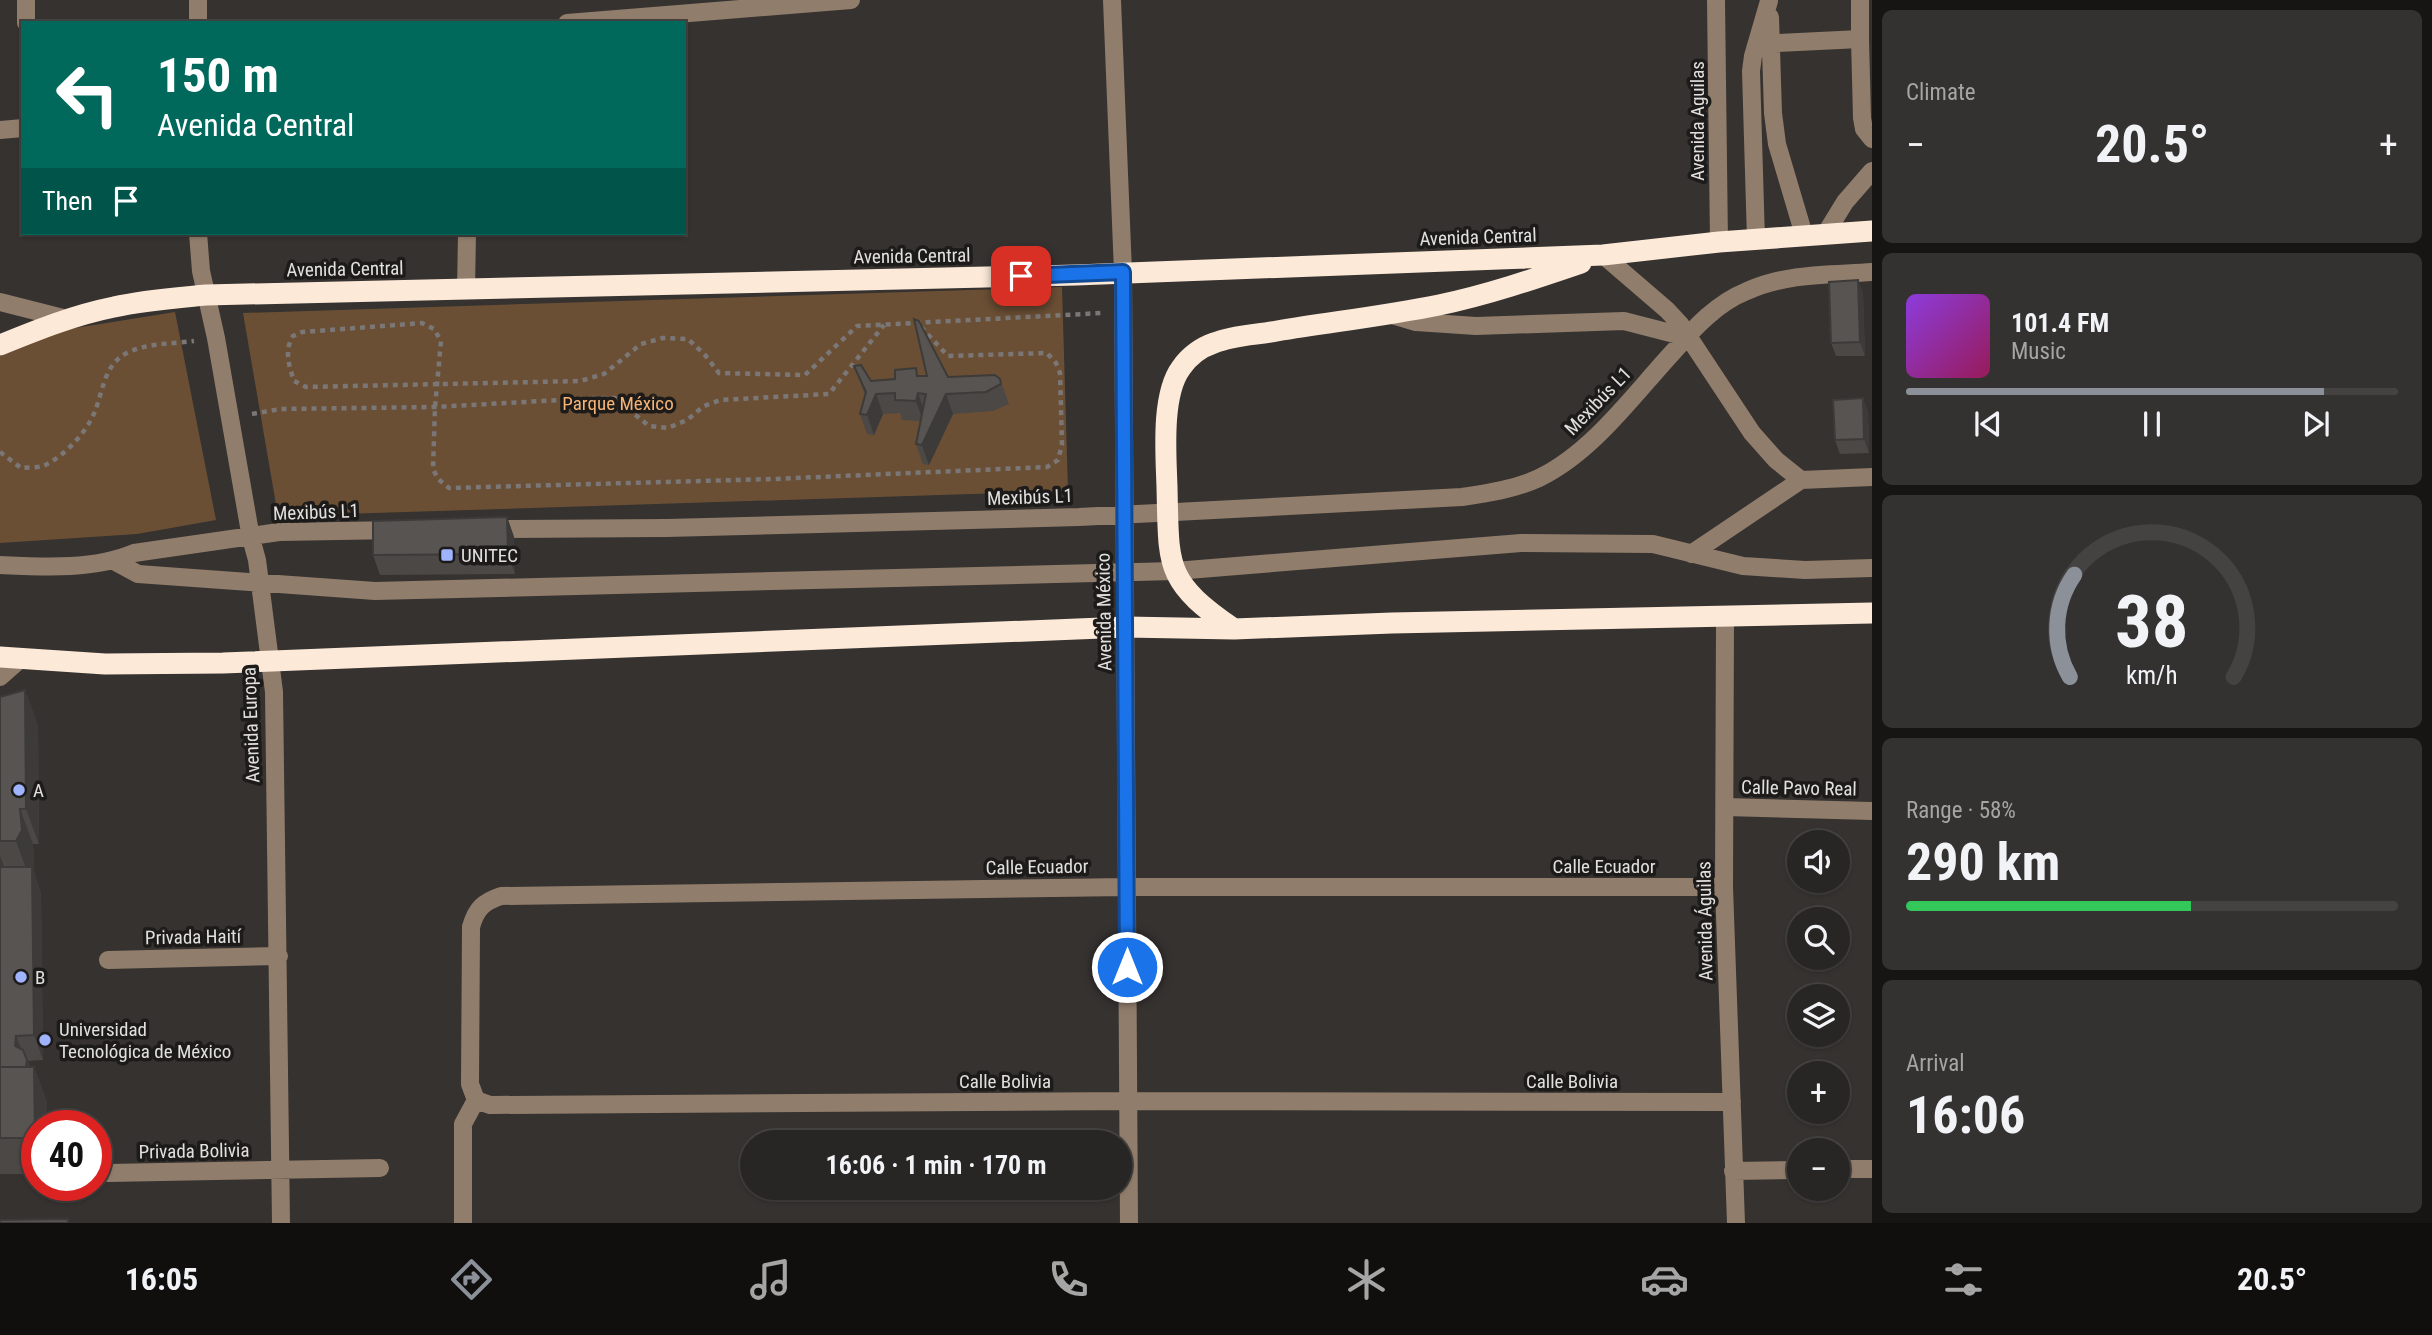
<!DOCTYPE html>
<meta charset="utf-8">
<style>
body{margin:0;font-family:"Roboto Condensed",sans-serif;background:#343231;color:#f1f3f6;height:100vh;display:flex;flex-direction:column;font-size:26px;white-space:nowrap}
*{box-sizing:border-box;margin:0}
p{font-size:23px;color:#a5a5a6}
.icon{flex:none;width:38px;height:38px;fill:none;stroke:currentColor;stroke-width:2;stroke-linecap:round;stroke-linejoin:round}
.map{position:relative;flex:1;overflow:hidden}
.sheet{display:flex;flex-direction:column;gap:10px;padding:10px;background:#161514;width:560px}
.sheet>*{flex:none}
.banner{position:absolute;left:21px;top:21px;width:665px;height:214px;border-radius:0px;box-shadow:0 2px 5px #0004,0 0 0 2px #444341;background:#00695c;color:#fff;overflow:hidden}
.tools{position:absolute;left:1787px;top:830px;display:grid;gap:14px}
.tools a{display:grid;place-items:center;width:63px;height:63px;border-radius:50%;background:#282624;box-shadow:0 2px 5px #0004,0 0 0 2px #444341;font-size:35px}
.speed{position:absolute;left:21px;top:1110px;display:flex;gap:14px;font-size:35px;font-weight:700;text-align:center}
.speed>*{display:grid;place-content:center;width:91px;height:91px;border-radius:50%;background:#282624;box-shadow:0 2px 5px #0004,0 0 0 2px #444341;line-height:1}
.speed .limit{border:10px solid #d22;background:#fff;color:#111}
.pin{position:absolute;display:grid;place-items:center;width:60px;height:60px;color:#fff;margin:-30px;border-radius:14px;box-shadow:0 4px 10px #0006}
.me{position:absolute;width:77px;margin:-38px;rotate:0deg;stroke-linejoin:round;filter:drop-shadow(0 0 5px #0008)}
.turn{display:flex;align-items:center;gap:24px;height:147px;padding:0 21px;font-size:32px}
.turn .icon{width:91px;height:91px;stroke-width:2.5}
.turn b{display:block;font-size:49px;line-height:60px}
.then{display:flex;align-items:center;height:66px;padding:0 21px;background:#0003;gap:14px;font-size:26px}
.big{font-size:52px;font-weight:700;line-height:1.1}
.sheet .tile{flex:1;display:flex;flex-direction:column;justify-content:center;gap:10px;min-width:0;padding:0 24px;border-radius:10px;background:#343231}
.sheet .dial{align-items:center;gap:0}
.dial svg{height:182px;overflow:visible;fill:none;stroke:#444341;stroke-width:7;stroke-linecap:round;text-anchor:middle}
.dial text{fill:#f1f3f6;stroke:none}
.song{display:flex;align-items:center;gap:21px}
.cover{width:84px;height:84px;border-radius:10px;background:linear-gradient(135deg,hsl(270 70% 55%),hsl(330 70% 35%))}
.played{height:7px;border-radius:4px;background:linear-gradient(90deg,#8c9099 85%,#444341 85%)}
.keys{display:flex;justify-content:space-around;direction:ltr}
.heat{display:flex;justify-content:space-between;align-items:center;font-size:38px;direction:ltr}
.charge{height:10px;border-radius:5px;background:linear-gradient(90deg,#34c759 58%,#444341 0)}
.trip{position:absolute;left:740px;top:1130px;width:392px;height:70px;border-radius:35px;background:#282624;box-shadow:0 2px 5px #0004,0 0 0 2px #444341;font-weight:700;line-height:70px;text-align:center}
.tabs{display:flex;height:112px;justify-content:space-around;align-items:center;background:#100f0e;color:#a5a5a6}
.tabs .icon{width:49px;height:49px}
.tabs .current{color:#8c9099}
.tabs b{font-size:32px;color:#f1f3f6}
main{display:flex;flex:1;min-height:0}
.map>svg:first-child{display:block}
.green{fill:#6b4f35}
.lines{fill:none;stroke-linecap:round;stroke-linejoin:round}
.path{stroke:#7a7776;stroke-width:4.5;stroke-dasharray:5 5;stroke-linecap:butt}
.minor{stroke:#917d6b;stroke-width:18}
.highway{stroke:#fde9d8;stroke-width:21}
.wall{fill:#4b4846}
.shaded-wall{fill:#3d3b39}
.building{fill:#575451;stroke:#3d3b39;stroke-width:2}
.route-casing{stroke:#114b97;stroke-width:18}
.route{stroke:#1a73e8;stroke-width:12}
.poi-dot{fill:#a0b3fd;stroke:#1c1b19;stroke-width:2.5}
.labels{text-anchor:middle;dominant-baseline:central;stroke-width:7;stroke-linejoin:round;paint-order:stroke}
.street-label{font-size:19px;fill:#e2e0df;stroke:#1c1b19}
.park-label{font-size:19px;fill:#f5b376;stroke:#1c1b19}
.poi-label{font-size:19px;fill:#e2e0df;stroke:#1c1b19;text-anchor:start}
</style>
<main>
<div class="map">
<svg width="1872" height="1223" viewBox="0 0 1872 1223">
<rect width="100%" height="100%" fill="#353230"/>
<path class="green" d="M1062,287l6,204 -790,25 -35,-203z
M175,312l41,208 -79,14 -137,9v-187l63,-26z"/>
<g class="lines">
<path class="path" d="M921,327l27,29 99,-3 9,10 4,10 2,72 -4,15 -11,7 -274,12 -324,9 -11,-9 -5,-10 2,-62 6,-66 -7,-12 -12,-6 -120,9 -9,4c-9,14 -4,30 1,45l12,6 274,-6 24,-7 37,-30 22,-6 25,1 17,16 14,18 86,2 52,-49 245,-13
M252,414l28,-5 155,-2 161,-9h19l34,28 19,2 19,-8 17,-14 16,-6 109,-6 55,-69
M0,452l21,16c7,-1 16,0 22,-2 21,-9 44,-34 52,-55 8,-20 9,-45 30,-57 19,-11 47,-10 69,-13"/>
<path class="minor" d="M26,0v23
M1112,0l11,272 6,951
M1716,0l3,242
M1860,0v39
M1770,17l3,96 4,31 27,91
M198,23v-23
M567,23l284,-23
M1760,44l100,-5 2,79 2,11 8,10
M0,130l23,-2
M198,233l3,38 15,67 35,200 6,22 17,132 7,531
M1826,233l19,-31 27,-31
M1756,240l-5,-169 2,-15 16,-55
M1603,255l64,55 13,14 72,109 24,27 25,20 -110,74
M466,290l1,-57
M0,302l67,17
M1389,314l27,8 60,4 148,-5 62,16
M1801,480l71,-3
M489,529l178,-1 412,-11 383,-20c27,-4 53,-8 77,-19 54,-26 95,-84 135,-127 21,-24 43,-48 73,-60 40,-18 82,-16 125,-19
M114,561l24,13 237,17 800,-20 346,-28 132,1 90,22 62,4 67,-2
M0,565c43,2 94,5 134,-12l145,-21 119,-2
M1725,618l-1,269 12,336
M0,677l17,-15
M1725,807l147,4
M1724,887h-597l-626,9c-18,6 -25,13 -30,31l-1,157 6,16 14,5 637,-4 605,1
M108,960l171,-4
M1838,1169h34
M1733,1171l66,-1
M108,1173l272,-5
M463,1223v-99l13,-24"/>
<path class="highway" d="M0,345c37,-15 74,-30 114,-38 30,-7 61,-9 92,-12l870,-20 527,-20 116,-13 153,-11
M1234,629c-70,-48 -65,-62 -67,-142 -1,-32 -6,-92 14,-119 8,-12 21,-21 33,-25 20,-8 42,-8 63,-12 54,-9 108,-15 162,-26 48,-10 95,-26 142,-42
M0,657l105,7 118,-1 903,-36 108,2 158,-6 480,-10"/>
</g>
<path class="wall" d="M1858,280l5,14 2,62h-29l-5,-13z
M854,366l17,15 48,-5 81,3 9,25 -16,7 -40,3 -24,51 -6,-1 -7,-20 4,-23 -18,-1 -2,-7 -17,1 -9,21 -7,-1 -7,-20 5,-19z
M1863,398l5,14 1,41 -29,1 -5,-14z
M507,517l7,20 1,37 -135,1 -7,-20z
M25,690l13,36 1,118h-6l1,21 -1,4 8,24 2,167 -15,1 2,6h4l13,35v23h-10v49h-37v-477z"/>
<path class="shaded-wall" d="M1858,280l5,14 2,62 -5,-14z
M918,393l7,20 -2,8 -7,-20z
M876,394l7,20 -9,21 -7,-20z
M946,394l7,20 -24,51 -7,-20z
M1863,398l5,14 1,41 -5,-14z
M507,517l7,20 1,37 -7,-20z
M25,690l13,36 1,118 -13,-35z
M20,809l13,35 1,21 -1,4 8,24 2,167 -9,-25 -5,-158 -13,-36z
M0,856l8,21 -8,3z
M16,1036l10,25 1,-1 7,19v-12l13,35v23h-10v18l-22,-97z"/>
<path class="building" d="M1858,280l2,62 -29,1 -2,-61z
M914,319l5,2 29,56 47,-2 5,4 1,5 -15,8 -40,2 -24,51 -6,-1 10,-50 -8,-1 -2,8 -21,-1v-7l-19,1 -9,21 -7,-1 6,-22 -12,-26 7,-1 10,16 24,-2v-9l21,-2 1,8h10z
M1863,398l1,41 -29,1 -2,-40z
M507,517l1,37 -135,1v-34z
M25,690l1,119h-6l2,21 -6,11h-16v-144z
M0,867h32l2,168 -18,1 -1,10 8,4 4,10 -1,7h-26z
M0,1067h34l1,71h-35z
M68,1219v4h-68v-3z"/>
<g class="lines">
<g class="route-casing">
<path id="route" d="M1021,276l102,-4 4,695"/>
</g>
<use href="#route" class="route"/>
</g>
<g class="poi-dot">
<rect x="440" y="548" width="14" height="14" rx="3.5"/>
<circle cx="19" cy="790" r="7"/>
<circle cx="21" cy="977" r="7"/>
<circle cx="45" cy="1040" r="7"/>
</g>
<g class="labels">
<g class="street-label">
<text transform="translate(1697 121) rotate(-90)">Avenida Aguilas</text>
<text transform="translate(1478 237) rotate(-2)">Avenida Central</text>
<text transform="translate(912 256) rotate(-1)">Avenida Central</text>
<text transform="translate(345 269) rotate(-1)">Avenida Central</text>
<text transform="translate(1598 401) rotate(-46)">Mexibús L1</text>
<text transform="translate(1030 497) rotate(-2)">Mexibús L1</text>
<text transform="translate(316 512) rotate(-2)">Mexibús L1</text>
<text transform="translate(1104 612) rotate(-91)">Avenida México</text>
<text transform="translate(251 725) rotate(-92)">Avenida Europa</text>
<text transform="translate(1799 788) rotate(1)">Calle Pavo Real</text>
<text x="1604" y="866">Calle Ecuador</text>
<text transform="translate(1037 867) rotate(-1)">Calle Ecuador</text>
<text transform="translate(1705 921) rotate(-91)">Avenida Águilas</text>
<text transform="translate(193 937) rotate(-1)">Privada Haití</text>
<text x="1005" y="1081">Calle Bolivia</text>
<text x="1572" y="1081">Calle Bolivia</text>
<text transform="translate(194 1151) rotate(-1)">Privada Bolivia</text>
</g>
<g class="park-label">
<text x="618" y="403">Parque México</text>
</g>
<g class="poi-label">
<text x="461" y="555">UNITEC</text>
<text x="33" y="790">A</text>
<text x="35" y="977">B</text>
<text x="59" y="1029">Universidad<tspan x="59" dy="22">Tecnológica de México</tspan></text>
</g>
</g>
</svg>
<div class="tools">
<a><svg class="icon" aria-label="sound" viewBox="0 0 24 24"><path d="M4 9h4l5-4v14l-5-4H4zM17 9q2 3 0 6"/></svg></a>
<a><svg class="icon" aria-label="search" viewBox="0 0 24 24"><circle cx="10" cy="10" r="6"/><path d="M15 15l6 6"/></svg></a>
<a><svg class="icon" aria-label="layers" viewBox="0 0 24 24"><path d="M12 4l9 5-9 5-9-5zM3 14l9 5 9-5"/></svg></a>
<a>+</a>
<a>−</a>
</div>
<div class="speed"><div class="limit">40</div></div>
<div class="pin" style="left:1021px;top:276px;background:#d93025"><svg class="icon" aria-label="arrive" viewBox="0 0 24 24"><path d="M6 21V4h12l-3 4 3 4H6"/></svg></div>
<svg class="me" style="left:1127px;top:967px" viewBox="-20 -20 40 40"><circle r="17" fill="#1a73e8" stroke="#fff" stroke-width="3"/><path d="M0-11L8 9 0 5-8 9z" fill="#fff"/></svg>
<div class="trip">16:06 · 1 min · 170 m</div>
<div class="banner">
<div class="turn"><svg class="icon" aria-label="left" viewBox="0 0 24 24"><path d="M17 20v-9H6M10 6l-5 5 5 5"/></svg><div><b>150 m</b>Avenida Central</div></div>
<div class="then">Then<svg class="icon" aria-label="arrive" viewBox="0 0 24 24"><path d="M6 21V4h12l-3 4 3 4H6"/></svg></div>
</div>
</div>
<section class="sheet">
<div class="tile"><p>Climate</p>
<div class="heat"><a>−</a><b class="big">20.5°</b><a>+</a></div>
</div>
<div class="tile">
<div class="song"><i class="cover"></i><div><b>101.4 FM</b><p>Music</p></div></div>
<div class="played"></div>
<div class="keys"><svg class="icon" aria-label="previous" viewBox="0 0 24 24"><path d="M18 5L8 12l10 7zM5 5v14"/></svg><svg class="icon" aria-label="pause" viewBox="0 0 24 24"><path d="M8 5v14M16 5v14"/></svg><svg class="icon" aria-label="next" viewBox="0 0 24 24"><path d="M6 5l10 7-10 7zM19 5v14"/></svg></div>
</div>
<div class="tile dial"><svg viewBox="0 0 100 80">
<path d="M14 69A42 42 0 1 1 86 69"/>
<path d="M14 69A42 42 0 0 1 16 24" stroke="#8c9099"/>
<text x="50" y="56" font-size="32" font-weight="700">38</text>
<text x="50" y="72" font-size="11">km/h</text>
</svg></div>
<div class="tile"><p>Range · 58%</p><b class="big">290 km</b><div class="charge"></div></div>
<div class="tile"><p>Arrival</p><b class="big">16:06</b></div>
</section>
</main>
<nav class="tabs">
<b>16:05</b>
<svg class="icon current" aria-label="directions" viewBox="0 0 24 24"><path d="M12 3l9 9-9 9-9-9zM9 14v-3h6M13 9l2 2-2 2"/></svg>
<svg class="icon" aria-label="music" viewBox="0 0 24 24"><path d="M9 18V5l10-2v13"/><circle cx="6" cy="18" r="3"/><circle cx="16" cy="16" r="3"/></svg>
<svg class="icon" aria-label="phone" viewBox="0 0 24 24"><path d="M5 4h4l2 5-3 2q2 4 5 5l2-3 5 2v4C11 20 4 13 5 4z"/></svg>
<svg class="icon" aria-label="climate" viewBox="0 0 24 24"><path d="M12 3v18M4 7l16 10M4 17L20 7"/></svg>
<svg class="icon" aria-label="car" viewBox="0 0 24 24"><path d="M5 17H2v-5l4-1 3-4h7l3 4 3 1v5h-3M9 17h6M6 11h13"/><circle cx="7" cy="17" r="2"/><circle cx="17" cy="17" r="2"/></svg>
<svg class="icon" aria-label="filters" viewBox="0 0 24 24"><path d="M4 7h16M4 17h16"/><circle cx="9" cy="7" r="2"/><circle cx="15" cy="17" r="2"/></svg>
<b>20.5°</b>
</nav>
